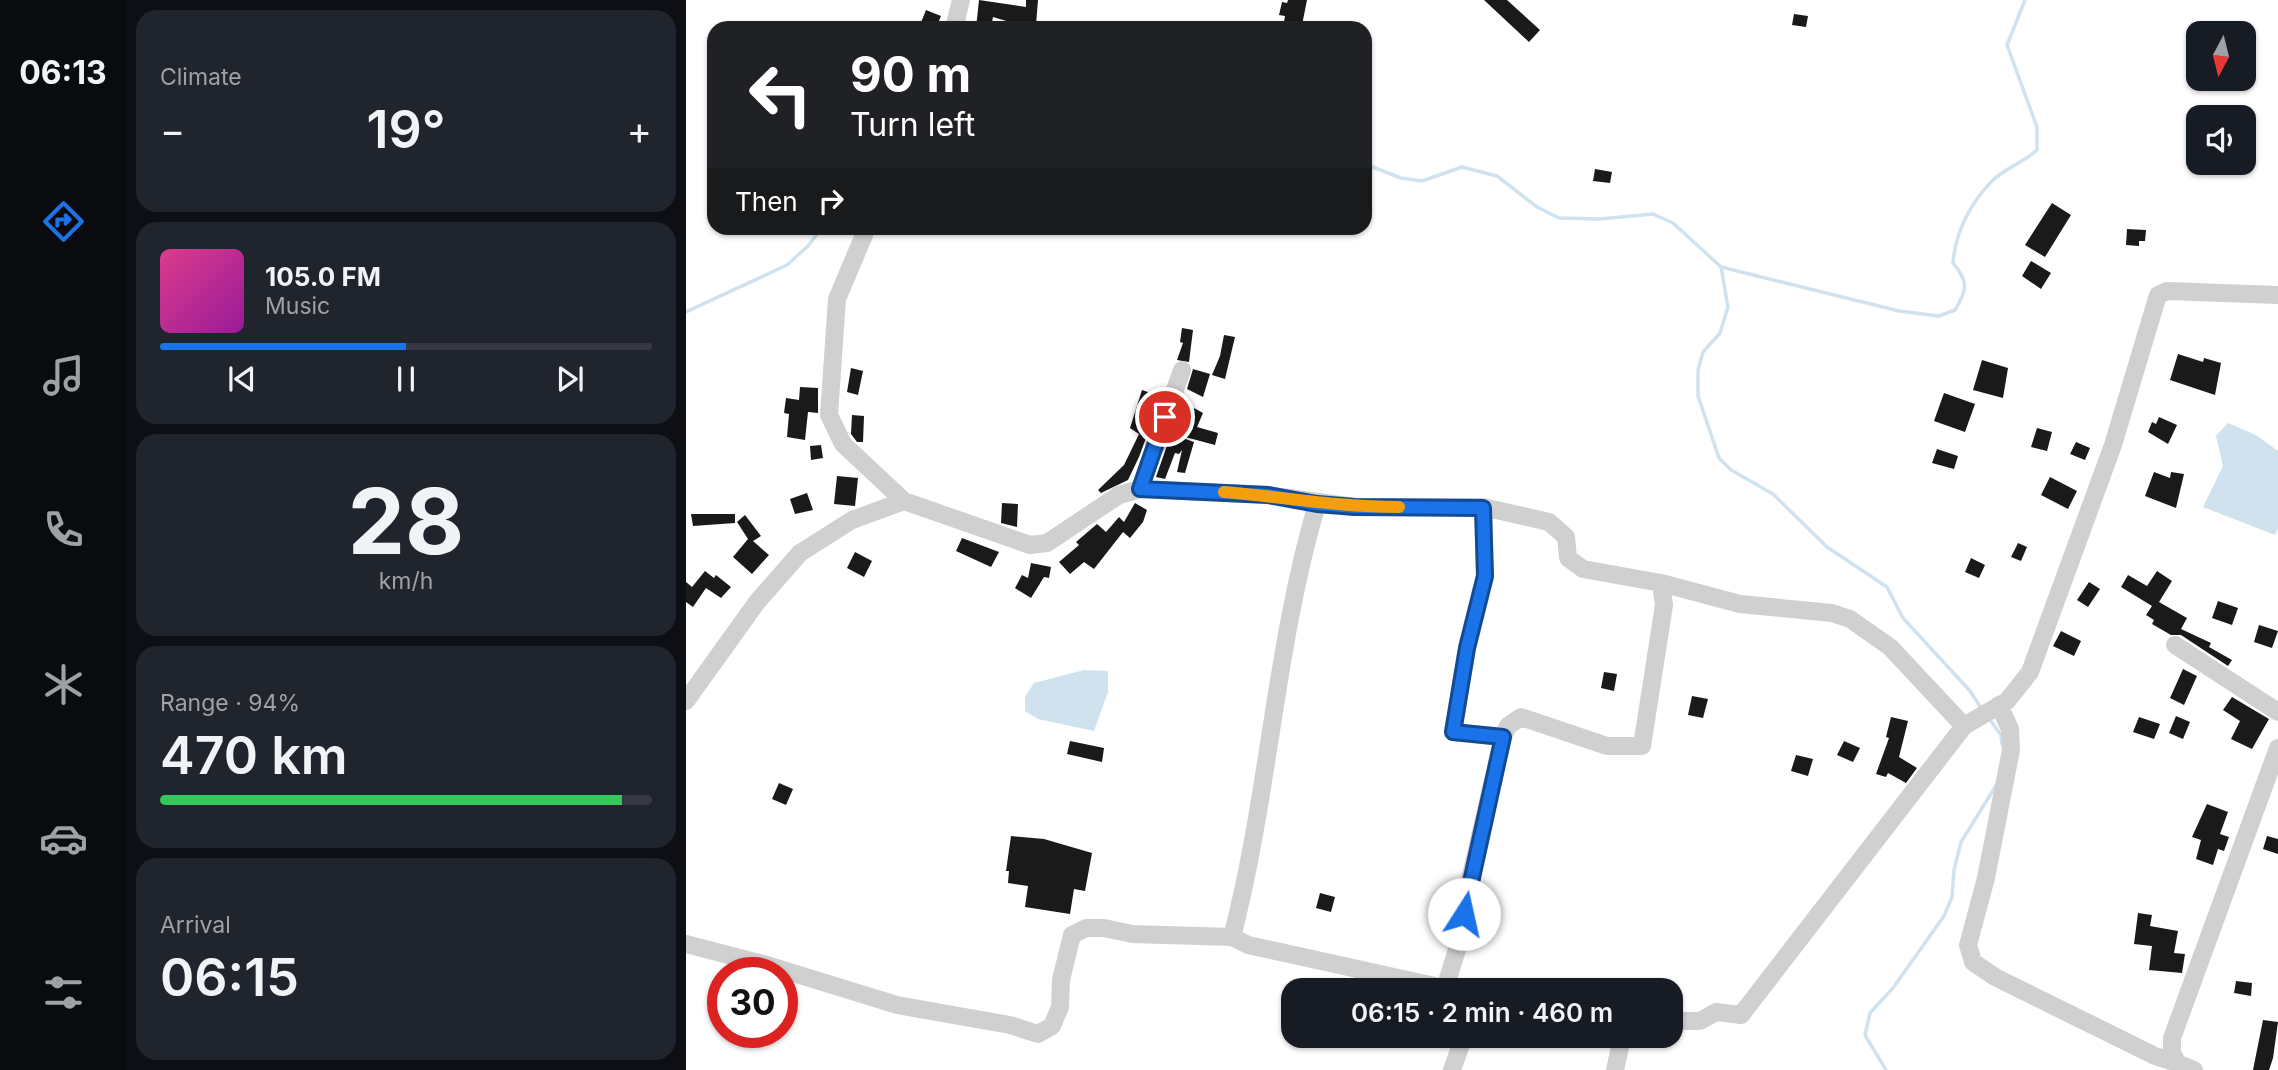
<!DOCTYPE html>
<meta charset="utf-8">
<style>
body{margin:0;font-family:Inter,sans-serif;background:#20242c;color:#f1f3f6;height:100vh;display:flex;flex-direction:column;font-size:26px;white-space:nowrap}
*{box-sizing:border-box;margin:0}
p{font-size:23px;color:#9ea1a6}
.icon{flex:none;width:38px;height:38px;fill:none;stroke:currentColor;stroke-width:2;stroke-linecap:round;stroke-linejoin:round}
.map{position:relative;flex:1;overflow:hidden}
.side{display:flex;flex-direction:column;gap:10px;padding:10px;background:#0d0f14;width:560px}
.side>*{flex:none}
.hud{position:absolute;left:21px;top:21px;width:665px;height:214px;border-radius:21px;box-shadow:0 2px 5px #0004;background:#202124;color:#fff;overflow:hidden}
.needle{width:46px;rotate:187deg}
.buttons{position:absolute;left:1500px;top:21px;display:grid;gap:14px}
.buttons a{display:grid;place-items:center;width:70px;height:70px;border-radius:14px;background:#171b24;box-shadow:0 2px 5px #0004;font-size:35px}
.speed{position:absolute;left:21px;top:957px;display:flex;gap:14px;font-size:35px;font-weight:700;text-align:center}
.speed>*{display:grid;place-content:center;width:91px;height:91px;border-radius:50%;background:#171b24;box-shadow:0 2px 5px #0004;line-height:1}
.speed .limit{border:10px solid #d22;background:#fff;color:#111}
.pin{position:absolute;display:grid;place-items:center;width:60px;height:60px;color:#fff;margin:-30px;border:4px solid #fff;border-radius:50%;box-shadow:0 2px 7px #0007}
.me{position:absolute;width:77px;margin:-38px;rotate:10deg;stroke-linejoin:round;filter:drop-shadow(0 0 5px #0008)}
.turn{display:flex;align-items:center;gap:24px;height:147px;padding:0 28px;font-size:32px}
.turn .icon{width:91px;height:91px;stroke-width:2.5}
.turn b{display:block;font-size:49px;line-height:60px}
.then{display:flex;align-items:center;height:66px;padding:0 28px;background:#0003;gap:14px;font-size:26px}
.big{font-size:52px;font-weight:600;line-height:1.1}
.side .widget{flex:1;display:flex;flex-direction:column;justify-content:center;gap:10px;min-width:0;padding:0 24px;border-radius:21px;background:#20242c}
.side .dial{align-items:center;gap:0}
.dial b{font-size:91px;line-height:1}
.song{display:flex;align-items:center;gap:21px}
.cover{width:84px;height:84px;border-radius:10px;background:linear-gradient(135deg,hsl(330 70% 55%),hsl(300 70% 35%))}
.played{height:7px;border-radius:4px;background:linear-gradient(90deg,#1a73e8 50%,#363941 50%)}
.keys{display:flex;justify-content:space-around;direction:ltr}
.heat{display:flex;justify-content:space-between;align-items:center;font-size:38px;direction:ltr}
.charge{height:10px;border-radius:5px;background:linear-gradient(90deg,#34c759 94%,#363941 0)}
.trip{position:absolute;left:595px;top:978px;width:402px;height:70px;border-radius:21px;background:#171b24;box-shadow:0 2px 5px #0004;font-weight:600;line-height:70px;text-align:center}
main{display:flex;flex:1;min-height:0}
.tabs{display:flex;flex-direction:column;width:126px;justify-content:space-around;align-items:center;background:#090b0e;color:#9ea1a6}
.tabs .icon{width:49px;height:49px}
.tabs .on{color:#1a73e8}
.tabs b{font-size:32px;color:#f1f3f6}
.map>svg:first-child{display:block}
.water{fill:#cfe2ee}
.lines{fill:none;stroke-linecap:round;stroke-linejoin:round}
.stream{stroke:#cfe2ee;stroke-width:3.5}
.building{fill:#1a1a1a}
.minor{stroke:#d0d0d0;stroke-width:18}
.route-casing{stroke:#114b97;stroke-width:18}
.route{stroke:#1a73e8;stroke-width:12}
.slow{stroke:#f59e0b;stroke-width:12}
</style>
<main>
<nav class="tabs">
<b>06:13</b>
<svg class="icon on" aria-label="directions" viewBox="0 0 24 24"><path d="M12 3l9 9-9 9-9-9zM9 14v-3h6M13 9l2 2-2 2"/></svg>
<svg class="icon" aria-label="music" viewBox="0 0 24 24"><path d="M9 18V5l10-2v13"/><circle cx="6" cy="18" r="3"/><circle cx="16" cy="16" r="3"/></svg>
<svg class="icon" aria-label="phone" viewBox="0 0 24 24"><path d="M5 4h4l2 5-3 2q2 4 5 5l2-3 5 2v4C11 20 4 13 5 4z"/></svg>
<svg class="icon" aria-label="climate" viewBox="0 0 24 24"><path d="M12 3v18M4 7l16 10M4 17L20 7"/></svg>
<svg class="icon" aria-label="car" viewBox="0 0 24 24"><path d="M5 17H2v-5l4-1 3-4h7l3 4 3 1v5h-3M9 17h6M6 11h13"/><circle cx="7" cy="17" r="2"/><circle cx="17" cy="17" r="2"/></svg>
<svg class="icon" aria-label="filters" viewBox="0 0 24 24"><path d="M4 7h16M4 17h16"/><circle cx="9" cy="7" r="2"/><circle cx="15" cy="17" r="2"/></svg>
</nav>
<section class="side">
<div class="widget"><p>Climate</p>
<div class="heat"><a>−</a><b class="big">19°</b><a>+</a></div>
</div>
<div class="widget">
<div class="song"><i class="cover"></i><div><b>105.0 FM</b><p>Music</p></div></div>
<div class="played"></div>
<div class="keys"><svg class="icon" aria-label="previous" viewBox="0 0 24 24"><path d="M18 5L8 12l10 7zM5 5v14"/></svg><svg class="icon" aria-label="pause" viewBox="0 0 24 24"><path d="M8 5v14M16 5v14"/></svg><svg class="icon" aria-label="next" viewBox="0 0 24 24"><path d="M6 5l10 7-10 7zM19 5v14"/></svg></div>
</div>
<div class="widget dial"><b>28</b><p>km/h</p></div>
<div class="widget"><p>Range · 94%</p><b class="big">470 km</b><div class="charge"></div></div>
<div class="widget"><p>Arrival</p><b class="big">06:15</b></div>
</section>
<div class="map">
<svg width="1592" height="1070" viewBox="0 0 1592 1070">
<rect width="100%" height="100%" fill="#fff"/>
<path class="water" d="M1542,423l28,12 22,16v78l-3,6 -72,-28 20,-41 -7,-30z
M398,670l24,1v21l-14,39 -56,-12 -13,-8v-14l9,-14z"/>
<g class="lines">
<path class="stream" d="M679,164l36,14 21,3 40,-14 35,9 40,31 22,11 40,1 54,-5 20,9 48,44 178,44 40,5 16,-6c12,-20 14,-28 -2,-47 2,-30 18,-61 39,-82 13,-13 31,-18 45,-31v-23l-30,-82 18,-45
M1035,267l7,40 -8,26 -17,19 -5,18v26l21,62 12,12 42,24 54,53 60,40 16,31 67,73 11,17
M0,312l101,-47 21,-19 14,-18
M1302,717l13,18 1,9
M1200,1070l-21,-35 5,-22 23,-25 51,-72 8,-19 2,-27 7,-28 36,-58"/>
</g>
<path class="building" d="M293,0l47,7v-7h12l-2,25 -23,-2 -20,-6 -2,11h-15z
M602,0h19l-5,25 -18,-3 1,-6 -6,-1 3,-13 5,1z
M798,0h23l33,30 -11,12z
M240,10l15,6 -5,12 -16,-3z
M1108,14l14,2 -2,11 -14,-2z
M909,169l17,3 -2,11 -17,-2z
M1366,203l19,12 -26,42 -20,-12z
M1441,229l19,1 -1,11h-6v5l-13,-1z
M1345,261l20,12 -10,16 -19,-13z
M496,328l11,2 -4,32 -12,-2 6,-17 -3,-1z
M538,335l11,2 -10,42 -13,-4 8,-19z
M1492,354l25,8 1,-4 17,5 -6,32 -45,-15z
M1296,360l26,8 -5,30 -30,-8z
M165,368l12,3 -5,24 -11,-3z
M507,369l17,5 -7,23 -16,-8z
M114,387l18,1v25l-10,-1 -3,28 -18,-3 2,-23 -5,-1 2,-15 13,2z
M456,390l12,4 -7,19 7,3 -15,41 -11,23 -27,13 -3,-3 26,-25 15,-31 -9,-6z
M1258,393l31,11 -10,28 -31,-11z
M508,408l9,5 -6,14 21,6 -3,12 -30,-8z
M166,415l12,1 -1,26h-6l-6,-8z
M1473,417l18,8 -9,19 -20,-12 4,-10 4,2z
M1351,428l15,4 -5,19 -16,-4z
M485,434l23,8 -9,31 -8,-1 5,-22 -3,4 -4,-1 -10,26 -9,-2z
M1390,442l14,6 -5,12 -15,-6z
M135,445l2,13 -12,2 -1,-14z
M1251,449l21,7 -4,13 -22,-6z
M1468,472l16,6 1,-6 13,2 -8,34 -31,-12z
M151,476l21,2 -3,28 -21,-2z
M1364,477l27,14 -9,18 -27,-14z
M121,493l6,17 -18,4 -5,-15z
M316,503l16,1 -1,23 -16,-4z
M449,503l12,7 -4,12 -13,16 -7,-6 -29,37 -10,-7 -14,12 -11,-12 20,-17 -3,-3 21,-18 9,8 13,-15 5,5z
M5,514h44v9l-42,3z
M59,515l16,21 -8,5 16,14 -17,19 -19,-17 15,-18 -11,-17z
M276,538l37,14 -8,15 -35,-16z
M1332,543l9,4 -6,14 -10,-4z
M169,552l17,9 -8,16 -17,-9z
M1285,558l14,7 -6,13 -14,-6z
M345,563l20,4 -2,11 -5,-1 -13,21 -16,-10 7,-13 6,3z
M19,571l9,7 2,-3 15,12 -10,11 -15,-10 -13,19 -7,-5v-20l6,5z
M1471,571l15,10 -13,21 28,16 -6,11 30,14 -2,4 23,13 -4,6 -47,-31h-10l-19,-11 2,-4 -8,-5 6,-9 -31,-19 7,-12 19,11z
M1403,582l11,7 -12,18 -11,-7z
M1532,601l20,7 -6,17 -20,-7z
M1573,625l19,6 -6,17 -18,-6z
M1375,631l20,10 -7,15 -21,-10z
M1497,669l14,7 -13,29 -14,-7z
M918,672l13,2 -3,17 -13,-3z
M1006,696l16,3 -5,19 -15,-3z
M1546,697l37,22 -17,30 -21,-10 9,-18 -17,-11z
M1490,716l14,6 -7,17 -14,-6z
M1205,717l17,4 -9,36 18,11 -11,15 -18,-10 -2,4 -10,-3 13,-36 -3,-1z
M1453,717l21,7 -6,15 -21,-7z
M384,741l34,7 -2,14 -35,-8z
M1158,741l16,7 -7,14 -16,-7z
M1110,755l17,4 -5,17 -17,-5z
M93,783l14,6 -7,16 -14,-6z
M1521,804l21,8 -8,22 9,3 -5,14 -6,-2 -5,16 -17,-6 5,-19 -9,-3z
M325,836l33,3 48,14 -7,38 -11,-2 -4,25 -45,-7 3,-21 -20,-3 1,-12h-3z
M1581,836l11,3v15l-15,-5z
M634,893l15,4 -4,15 -15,-4z
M1452,913l14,2 -2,11 28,5 -4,22 11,1 -3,19 -33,-3 3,-24 -18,-2z
M1550,981l16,2 -1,13 -17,-3z
M1577,1020l15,2 -5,36 -4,12h-16z"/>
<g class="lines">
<path class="minor" d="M268,28l7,-28
M181,228l-30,71 -8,116 14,29 61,57
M454,489l42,-119
M1489,645l103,67
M0,701l71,-99 43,-49 52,-33 52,-19 126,44 17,-2 72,-48 21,-6 128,6 87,12h128l66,15 17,15 2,21 15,11 78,14 79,21 92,9 18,6 40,28 74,79 43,-25 23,-29 83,-227 45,-150 9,-4 111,4
M1313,705l11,24 1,21 -25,128 -18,67 5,17 22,15 160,79 22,7
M817,737l5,-11 13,-9 86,29h35l22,-141 -3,-22
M546,937c37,-142 43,-291 85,-433
M0,944l81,21 130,40 113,20 28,9 14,-8 8,-19 1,-27 11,-45 14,-7h18l28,6 100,3 16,8 205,45
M759,988l15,-48 8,-52 35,-151 -50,-5 14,-84 18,-72 -2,-69
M985,1021h29l16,-9 25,3 223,-289
M766,1070l12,-34
M929,1070l7,-32 4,-2
M1508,1070l-17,-7 -5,-11v-14l106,-290"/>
</g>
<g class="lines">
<g class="route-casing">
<path id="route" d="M479,417l-25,72 128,6 49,9 38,3 128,1 2,68 -18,72 -14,84 50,5 -39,177"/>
</g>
<use href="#route" class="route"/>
<path class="slow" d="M538,492c60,5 114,15 175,15"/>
</g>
</svg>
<div class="buttons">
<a><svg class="needle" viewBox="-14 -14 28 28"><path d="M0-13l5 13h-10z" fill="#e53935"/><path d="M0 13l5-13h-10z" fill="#9ea1a6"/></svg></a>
<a><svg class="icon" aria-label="sound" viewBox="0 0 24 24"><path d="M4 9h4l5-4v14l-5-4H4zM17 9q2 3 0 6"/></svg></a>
</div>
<div class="speed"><div class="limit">30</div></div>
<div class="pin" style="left:479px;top:417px;background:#d93025"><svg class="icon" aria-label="arrive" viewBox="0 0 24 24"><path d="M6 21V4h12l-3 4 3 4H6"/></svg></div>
<svg class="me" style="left:778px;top:914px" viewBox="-20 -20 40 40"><circle r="19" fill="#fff"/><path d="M0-13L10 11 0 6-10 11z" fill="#1a73e8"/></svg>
<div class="trip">06:15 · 2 min · 460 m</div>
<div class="hud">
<div class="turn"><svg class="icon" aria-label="left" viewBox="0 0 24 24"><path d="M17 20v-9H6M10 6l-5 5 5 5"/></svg><div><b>90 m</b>Turn left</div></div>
<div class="then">Then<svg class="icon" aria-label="right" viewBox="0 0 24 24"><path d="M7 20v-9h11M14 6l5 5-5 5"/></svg></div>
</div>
</div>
</main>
